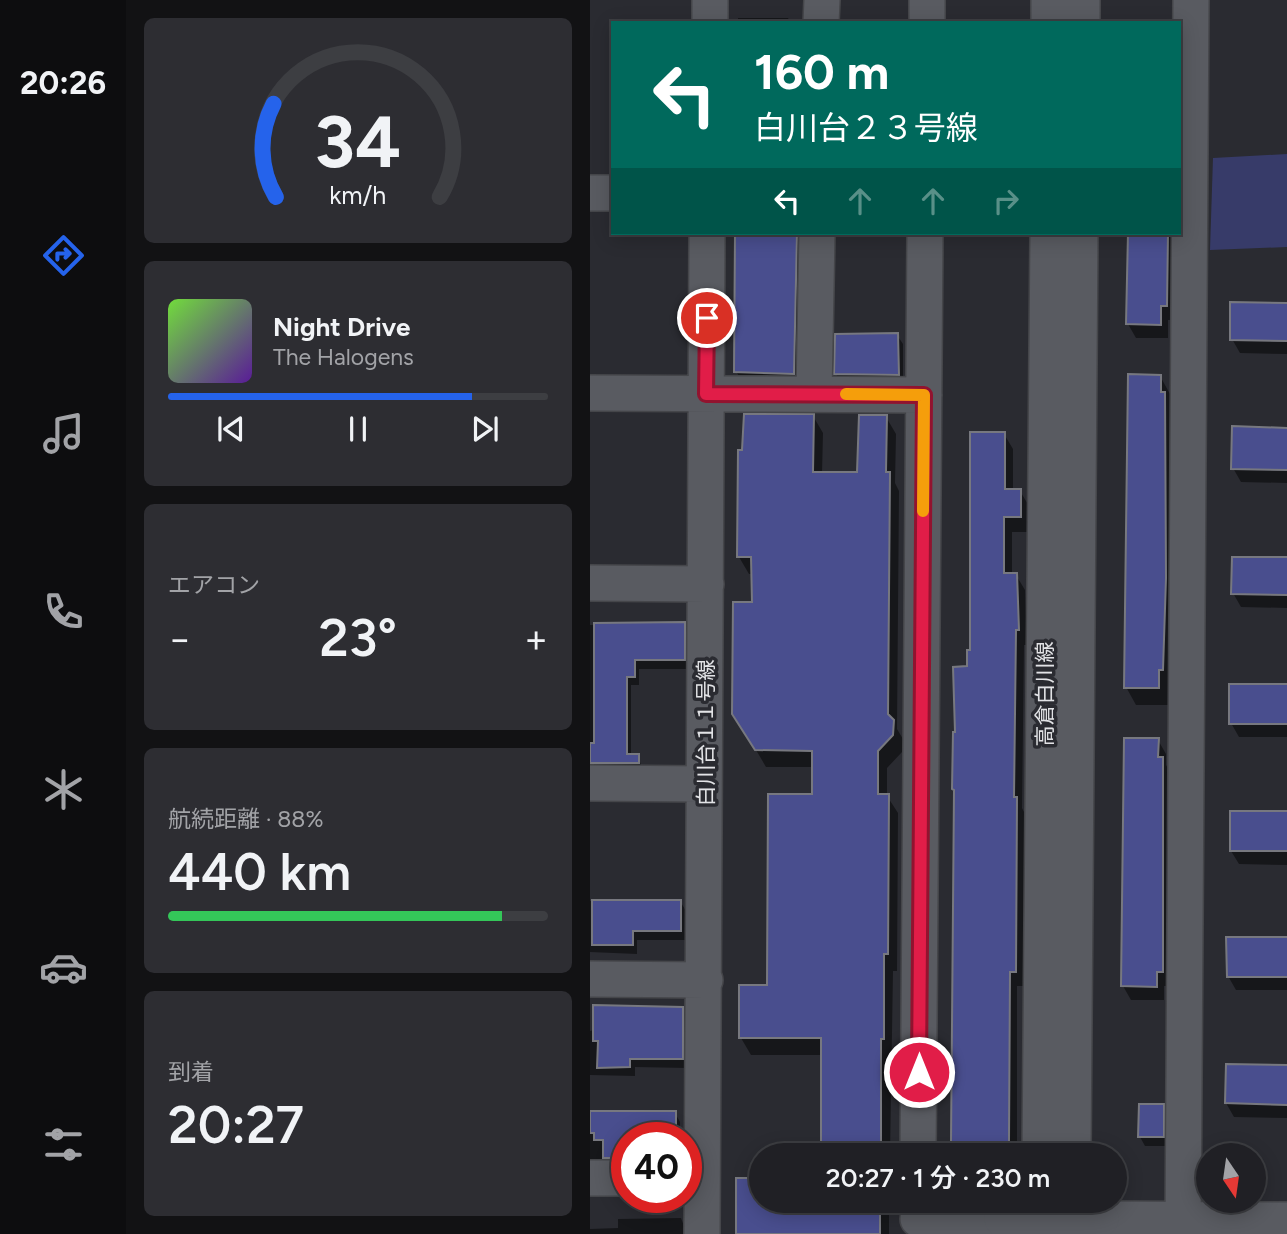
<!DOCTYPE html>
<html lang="ja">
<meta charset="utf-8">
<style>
body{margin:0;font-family:Figtree,"Noto Sans JP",sans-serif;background:#2d2d32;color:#f1f3f6;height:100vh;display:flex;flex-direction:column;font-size:26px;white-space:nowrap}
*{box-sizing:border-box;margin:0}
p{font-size:23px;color:#a2a3a7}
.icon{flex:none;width:38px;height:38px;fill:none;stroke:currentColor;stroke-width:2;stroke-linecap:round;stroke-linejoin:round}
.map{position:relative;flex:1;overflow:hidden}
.panel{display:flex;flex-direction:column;gap:18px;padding:18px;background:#121214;width:464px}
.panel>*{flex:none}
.top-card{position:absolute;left:21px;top:21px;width:570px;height:214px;border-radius:0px;box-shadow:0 4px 18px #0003,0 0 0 2px #3d3e42;background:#00695c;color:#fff;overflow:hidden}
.needle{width:46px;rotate:167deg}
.tools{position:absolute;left:606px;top:1143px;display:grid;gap:14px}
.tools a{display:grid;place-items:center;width:70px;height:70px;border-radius:50%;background:#202025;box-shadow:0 4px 18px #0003,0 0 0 2px #3d3e42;font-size:35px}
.speed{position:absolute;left:21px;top:1122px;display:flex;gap:14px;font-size:35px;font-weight:700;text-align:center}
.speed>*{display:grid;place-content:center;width:91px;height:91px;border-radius:50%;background:#202025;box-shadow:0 4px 18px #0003,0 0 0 2px #3d3e42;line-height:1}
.speed .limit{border:10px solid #d22;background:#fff;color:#111}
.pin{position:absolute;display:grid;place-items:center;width:60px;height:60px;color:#fff;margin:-30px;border:4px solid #fff;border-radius:50%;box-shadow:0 2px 7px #0007}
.me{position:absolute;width:77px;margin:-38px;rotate:0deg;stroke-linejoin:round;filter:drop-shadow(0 0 5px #0008)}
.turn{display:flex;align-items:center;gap:24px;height:147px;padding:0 28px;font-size:32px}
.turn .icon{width:91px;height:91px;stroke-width:2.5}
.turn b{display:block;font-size:49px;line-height:60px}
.lanes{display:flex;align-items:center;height:66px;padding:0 28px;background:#0003;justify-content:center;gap:35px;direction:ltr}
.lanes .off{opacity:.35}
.big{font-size:52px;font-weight:600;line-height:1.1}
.panel .tile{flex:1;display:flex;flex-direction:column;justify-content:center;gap:10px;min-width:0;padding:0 24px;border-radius:10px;background:#2d2d32}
.panel .dial{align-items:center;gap:0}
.dial svg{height:182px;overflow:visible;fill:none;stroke:#3d3e42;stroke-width:7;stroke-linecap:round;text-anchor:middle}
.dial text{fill:#f1f3f6;stroke:none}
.song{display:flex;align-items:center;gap:21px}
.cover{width:84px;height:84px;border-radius:10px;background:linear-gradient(135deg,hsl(100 70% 55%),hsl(270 70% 35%))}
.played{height:7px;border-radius:4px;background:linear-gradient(90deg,#2563eb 80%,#3d3e42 80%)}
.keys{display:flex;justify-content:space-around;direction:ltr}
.heat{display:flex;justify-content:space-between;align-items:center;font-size:38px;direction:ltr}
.charge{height:10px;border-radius:5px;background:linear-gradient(90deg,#34c759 88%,#3d3e42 0)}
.trip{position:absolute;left:159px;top:1143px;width:378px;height:70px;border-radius:35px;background:#202025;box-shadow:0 4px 18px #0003,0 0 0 2px #3d3e42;font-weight:600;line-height:70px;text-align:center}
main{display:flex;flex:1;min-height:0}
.menu{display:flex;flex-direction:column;width:126px;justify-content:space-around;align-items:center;background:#0d0d0f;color:#a2a3a7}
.menu .icon{width:49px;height:49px}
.menu .current{color:#2563eb}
.menu b{font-size:32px;color:#f1f3f6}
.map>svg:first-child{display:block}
.green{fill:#373b69}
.shadow{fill:#0007}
.building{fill:#494e8e;stroke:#77787f;stroke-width:2}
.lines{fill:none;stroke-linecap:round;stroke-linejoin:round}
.minor-casing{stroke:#45464a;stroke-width:38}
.minor{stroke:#595b61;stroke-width:35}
.minor-bridge-casing{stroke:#45464a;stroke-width:38;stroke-linecap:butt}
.minor-bridge{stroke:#595b61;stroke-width:35}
.route-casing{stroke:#92132f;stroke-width:18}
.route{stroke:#e11d48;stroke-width:12}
.slow{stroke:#f59e0b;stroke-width:12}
.labels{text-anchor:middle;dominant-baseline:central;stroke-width:7;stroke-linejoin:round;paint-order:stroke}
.street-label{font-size:21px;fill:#e2e3e6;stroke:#2a2b31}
</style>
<main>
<nav class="menu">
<b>20:26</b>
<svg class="icon current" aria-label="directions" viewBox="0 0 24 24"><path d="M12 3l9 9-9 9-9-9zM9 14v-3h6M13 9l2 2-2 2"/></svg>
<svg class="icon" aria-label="music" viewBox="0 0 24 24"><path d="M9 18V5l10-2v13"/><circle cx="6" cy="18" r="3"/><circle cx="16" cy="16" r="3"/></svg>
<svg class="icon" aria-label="phone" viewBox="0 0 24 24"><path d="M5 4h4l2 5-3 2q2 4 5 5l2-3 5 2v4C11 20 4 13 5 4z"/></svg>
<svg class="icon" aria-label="climate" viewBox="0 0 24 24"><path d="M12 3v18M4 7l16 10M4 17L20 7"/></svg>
<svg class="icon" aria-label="car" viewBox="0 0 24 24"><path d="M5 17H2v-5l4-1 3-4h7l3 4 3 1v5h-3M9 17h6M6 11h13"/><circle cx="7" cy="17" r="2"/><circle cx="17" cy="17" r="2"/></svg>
<svg class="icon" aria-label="filters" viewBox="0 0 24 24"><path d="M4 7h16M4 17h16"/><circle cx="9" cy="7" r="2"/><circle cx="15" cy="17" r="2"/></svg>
</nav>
<section class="panel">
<div class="tile dial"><svg viewBox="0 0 100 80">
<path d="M14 69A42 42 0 1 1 86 69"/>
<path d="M14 69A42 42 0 0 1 13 28" stroke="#2563eb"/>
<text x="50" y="56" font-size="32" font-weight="700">34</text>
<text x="50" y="72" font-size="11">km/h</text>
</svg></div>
<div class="tile">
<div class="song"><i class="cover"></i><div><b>Night Drive</b><p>The Halogens</p></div></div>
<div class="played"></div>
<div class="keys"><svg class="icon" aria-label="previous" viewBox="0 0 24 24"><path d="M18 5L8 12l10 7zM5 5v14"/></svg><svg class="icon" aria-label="pause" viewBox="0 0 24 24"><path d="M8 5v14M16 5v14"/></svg><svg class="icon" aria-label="next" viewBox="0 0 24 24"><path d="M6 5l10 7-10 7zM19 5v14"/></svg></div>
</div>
<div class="tile"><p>エアコン</p>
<div class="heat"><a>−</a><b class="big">23°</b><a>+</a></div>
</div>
<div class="tile"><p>航続距離 · 88%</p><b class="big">440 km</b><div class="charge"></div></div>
<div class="tile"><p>到着</p><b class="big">20:27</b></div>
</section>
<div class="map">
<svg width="698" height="1234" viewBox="0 0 698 1234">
<rect width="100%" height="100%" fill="#2a2b31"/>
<path class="green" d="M697,154v93l-77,3 3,-92z"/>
<path class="shadow" d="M148,18h50l3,5h-53z
M147,233h65l-1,154 -57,-2 -8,-14z
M540,233h45l-1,87h-6v18h-32l-8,-14z
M698,304v50l-48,-1 -8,-14z
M307,335l6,9v40l-61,-1 -6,-9z
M570,376l10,18 4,17 -2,276h-4v18h-32l-10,-18z
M223,416l10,17 -1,40 37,1 27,-57 10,17 -1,49 4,8 -2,238 6,10 -1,13 -15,16v28l11,17 -1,158h-4l-3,184h-104v-7h37v-93h-72l-10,-17 28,-51 45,-191v-29h-48l-32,-54 19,-109v-30h-4l-10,-17z
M698,429v54l-47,-1 -8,-14z
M414,434l9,15v42h7l9,15v26h-17v43h4l9,15 2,55h-3l-2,163 3,6 -1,172h-7v169h-57l-7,-13 4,-408z
M698,559v49l-47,-1 -8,-14z
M94,624l5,8v37h-50v16h-8v71h7l5,15 -53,2v-148z
M698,686v51h-49l-8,-14z
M568,740l8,14v11l4,7v214h-6v14h-33l-8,-14z
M698,813v52l-49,-1 -8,-13z
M0,901h90l6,10v29h-49v14l-47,-2z
M698,939v51h-52l-8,-14z
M92,1008l5,10v50l-52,-1v9l-45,-1v-44z
M698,1067v51l-54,-1 -8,-14z
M573,1106l5,9v31h-23l-5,-9z
M0,1112l85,1 5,9v16h-53v29h-37z
M172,1200h127v34h-151z
M91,1218l6,16h-97v-5l28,-1v-9z"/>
<path class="building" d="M145,233h62l-3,141 -60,-2z
M538,233h40l-1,73h-6v19l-35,-1z
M640,302l58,1v38l-58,-1z
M308,333l1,42 -65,-1 1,-40z
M538,374l33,1v17h4l1,186 -3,92h-4v18h-35z
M154,414h70l-1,58h44l2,-57h28l-1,57h4l-2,242 6,6 -1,15 -15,16v43h11l-1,160h-4v85h-3v116h-60v-117h-82v-53h28l1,-191h44v-43l-57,-1 -23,-36 1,-112h19l-1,-45h-14l1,-107h4z
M642,426l56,2v42l-57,-1z
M380,432h35v57h16v28h-17v56h13l2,57h-3l-2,167h3l-1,175h-6l-1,170h-58l3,-352 -2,-1 1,-57h2l-2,-65 14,-1v-16h3z
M642,557h56v38l-57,-1z
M95,622v38h-50v17h-8v77h12v9h-49v-20h4v-120z
M639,684h59v40h-59z
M534,738h35l-1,19h5v215h-6v15l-36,-1z
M640,811h58v40h-58z
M2,900h89v31h-48v14h-41z
M636,937h62v40h-61z
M3,1005l90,2v52h-53v8l-33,1 1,-27h-5z
M636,1064l62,1v40l-63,-2z
M549,1104h25v33h-26z
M0,1111h86v27h-49v20h-24v-18h-9v-7h-4z
M146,1178h26v22h118v34h-144z"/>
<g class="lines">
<g class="minor-casing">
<path id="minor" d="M120,23v-23
M231,23l1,-23
M337,23v-23
M459,23v-23
M492,23v-23
M0,193h23
M0,393l334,2
M224,394l3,-161
M0,583l116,1
M0,783l114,1
M0,979l115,1
M328,1155l7,-922
M450,1155l8,-922
M483,1155l7,-922
M0,1178h37
M328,1219h84
M511,1219l187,1
M112,1234l5,-1001
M593,1234l8,-1234"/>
</g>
<use href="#minor" class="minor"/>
<g class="minor-bridge-casing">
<path id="minor-bridge" d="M412,1219h99"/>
</g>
<use href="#minor-bridge" class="minor-bridge"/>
</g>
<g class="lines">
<g class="route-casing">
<path id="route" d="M117,318l-1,76 218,1 -5,677"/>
</g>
<use href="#route" class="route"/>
<path class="slow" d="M256,394l78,1 -1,116"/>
</g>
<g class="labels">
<g class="street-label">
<text transform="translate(454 694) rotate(-90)">高倉白川線</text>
<text transform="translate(115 733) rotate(-90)">白川台１１号線</text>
</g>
</g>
</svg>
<div class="tools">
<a><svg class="needle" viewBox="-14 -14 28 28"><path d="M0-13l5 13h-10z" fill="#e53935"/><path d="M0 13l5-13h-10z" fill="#a2a3a7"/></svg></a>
</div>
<div class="speed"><div class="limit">40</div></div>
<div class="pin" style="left:117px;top:318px;background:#d93025"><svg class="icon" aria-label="arrive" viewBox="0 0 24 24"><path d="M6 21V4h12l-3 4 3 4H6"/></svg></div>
<svg class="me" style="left:329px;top:1072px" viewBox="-20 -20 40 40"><circle r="17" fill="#e11d48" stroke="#fff" stroke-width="3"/><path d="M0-11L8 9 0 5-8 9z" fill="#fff"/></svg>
<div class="trip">20:27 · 1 分 · 230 m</div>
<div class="top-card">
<div class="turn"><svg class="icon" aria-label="left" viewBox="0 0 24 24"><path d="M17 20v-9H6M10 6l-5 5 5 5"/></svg><div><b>160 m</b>白川台２３号線</div></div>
<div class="lanes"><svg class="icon" aria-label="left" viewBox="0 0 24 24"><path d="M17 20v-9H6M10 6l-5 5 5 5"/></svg><svg class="icon off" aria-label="ahead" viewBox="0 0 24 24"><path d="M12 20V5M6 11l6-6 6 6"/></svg><svg class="icon off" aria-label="ahead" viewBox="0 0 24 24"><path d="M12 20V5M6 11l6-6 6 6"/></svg><svg class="icon off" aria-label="right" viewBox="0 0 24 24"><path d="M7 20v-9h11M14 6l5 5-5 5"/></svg></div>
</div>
</div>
</main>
